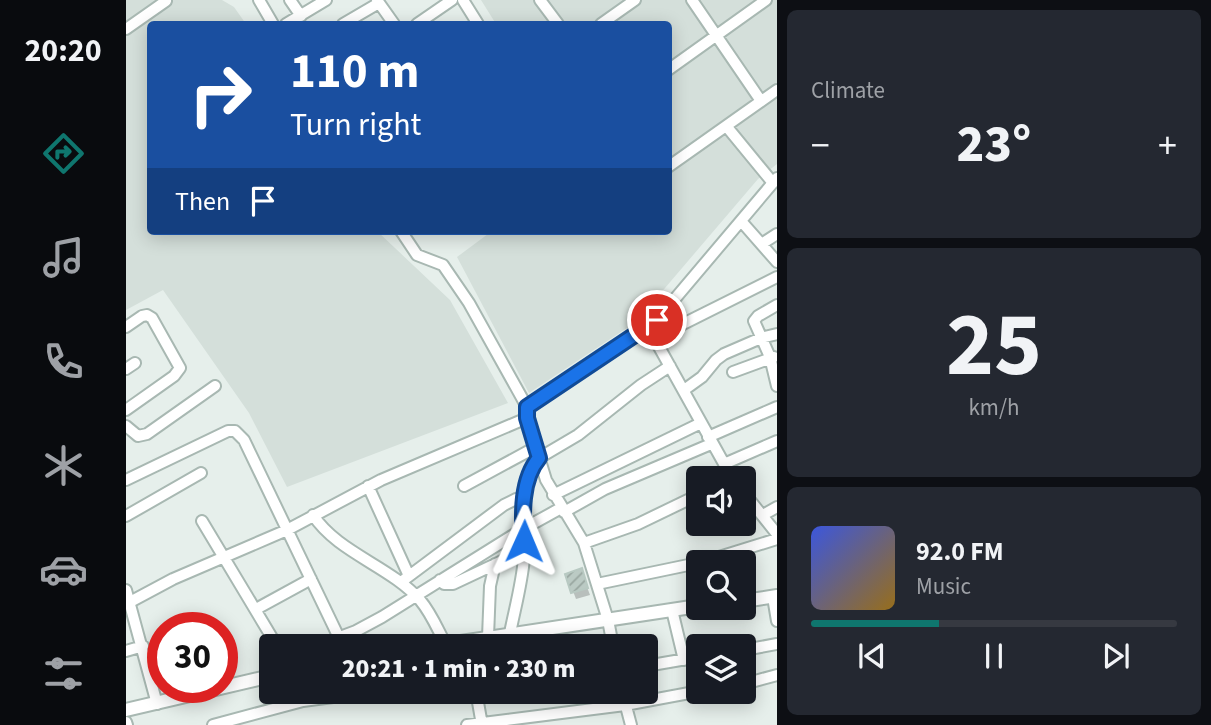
<!DOCTYPE html>
<meta charset="utf-8">
<style>
body{margin:0;font-family:"Source Sans 3",sans-serif;background:#242831;color:#f1f3f6;height:100vh;display:flex;flex-direction:column;font-size:26px;white-space:nowrap}
*{box-sizing:border-box;margin:0}
p{font-size:23px;color:#9ea1a6}
.icon{flex:none;width:38px;height:38px;fill:none;stroke:currentColor;stroke-width:2;stroke-linecap:round;stroke-linejoin:round}
.map{position:relative;flex:1;overflow:hidden}
.panel{display:flex;flex-direction:column;gap:10px;padding:10px;background:#0d0f14;width:434px}
.panel>*{flex:none}
.banner{position:absolute;left:21px;top:21px;width:525px;height:214px;border-radius:7px;box-shadow:0 4px 18px #0003;background:#1a4fa0;color:#fff;overflow:hidden}
.tools{position:absolute;left:560px;top:466px;display:grid;gap:14px}
.tools a{display:grid;place-items:center;width:70px;height:70px;border-radius:7px;background:#171b24;box-shadow:0 4px 18px #0003;font-size:35px}
.speed{position:absolute;left:21px;top:612px;display:flex;gap:14px;font-size:35px;font-weight:700;text-align:center}
.speed>*{display:grid;place-content:center;width:91px;height:91px;border-radius:50%;background:#171b24;box-shadow:0 4px 18px #0003;line-height:1}
.speed .limit{border:10px solid #d22;background:#fff;color:#111}
.pin{position:absolute;display:grid;place-items:center;width:60px;height:60px;color:#fff;margin:-30px;border:4px solid #fff;border-radius:50%;box-shadow:0 2px 7px #0007}
.me{position:absolute;width:77px;margin:-38px;rotate:1deg;stroke-linejoin:round;filter:drop-shadow(0 0 5px #0008)}
.turn{display:flex;align-items:center;gap:24px;height:147px;padding:0 28px;font-size:32px}
.turn .icon{width:91px;height:91px;stroke-width:2.5}
.turn b{display:block;font-size:49px;line-height:60px}
.then{display:flex;align-items:center;height:66px;padding:0 28px;background:#0003;gap:14px;font-size:26px}
.big{font-size:52px;font-weight:800;line-height:1.1}
.panel .card{flex:1;display:flex;flex-direction:column;justify-content:center;gap:10px;min-width:0;padding:0 24px;border-radius:10px;background:#242831}
.panel .dial{align-items:center;gap:0}
.dial b{font-size:91px;line-height:1}
.song{display:flex;align-items:center;gap:21px}
.cover{width:84px;height:84px;border-radius:10px;background:linear-gradient(135deg,hsl(230 70% 55%),hsl(40 70% 35%))}
.played{height:7px;border-radius:4px;background:linear-gradient(90deg,#0f766e 35%,#363941 35%)}
.keys{display:flex;justify-content:space-around;direction:ltr}
.heat{display:flex;justify-content:space-between;align-items:center;font-size:38px;direction:ltr}
.trip{position:absolute;left:133px;top:634px;width:399px;height:70px;border-radius:7px;background:#171b24;box-shadow:0 4px 18px #0003;font-weight:800;line-height:70px;text-align:center}
main{display:flex;flex:1;min-height:0}
.menu{display:flex;flex-direction:column;width:126px;justify-content:space-around;align-items:center;background:#090b0e;color:#9ea1a6}
.menu .icon{width:49px;height:49px}
.menu .current{color:#0f766e}
.menu b{font-size:32px;color:#f1f3f6}
.map>svg:first-child{display:block}
.built{fill:#d4dfda}
.shadow{fill:#0003}
.building{fill:url(#building-hatch);stroke:#b8c9c2;stroke-width:2}
.lines{fill:none;stroke-linecap:round;stroke-linejoin:round}
.minor-casing{stroke:#a8b8b2;stroke-width:14}
.tertiary-casing{stroke:#a8b8b2;stroke-width:16}
.minor{stroke:#fff;stroke-width:10}
.tertiary{stroke:#fff;stroke-width:12}
.route-casing{stroke:#114b97;stroke-width:18}
.route{stroke:#1a73e8;stroke-width:12}
</style>
<main>
<nav class="menu">
<b>20:20</b>
<svg class="icon current" aria-label="directions" viewBox="0 0 24 24"><path d="M12 3l9 9-9 9-9-9zM9 14v-3h6M13 9l2 2-2 2"/></svg>
<svg class="icon" aria-label="music" viewBox="0 0 24 24"><path d="M9 18V5l10-2v13"/><circle cx="6" cy="18" r="3"/><circle cx="16" cy="16" r="3"/></svg>
<svg class="icon" aria-label="phone" viewBox="0 0 24 24"><path d="M5 4h4l2 5-3 2q2 4 5 5l2-3 5 2v4C11 20 4 13 5 4z"/></svg>
<svg class="icon" aria-label="climate" viewBox="0 0 24 24"><path d="M12 3v18M4 7l16 10M4 17L20 7"/></svg>
<svg class="icon" aria-label="car" viewBox="0 0 24 24"><path d="M5 17H2v-5l4-1 3-4h7l3 4 3 1v5h-3M9 17h6M6 11h13"/><circle cx="7" cy="17" r="2"/><circle cx="17" cy="17" r="2"/></svg>
<svg class="icon" aria-label="filters" viewBox="0 0 24 24"><path d="M4 7h16M4 17h16"/><circle cx="9" cy="7" r="2"/><circle cx="15" cy="17" r="2"/></svg>
</nav>
<div class="map">
<svg width="651" height="725" viewBox="0 0 651 725">
<defs>
<pattern id="building-hatch" width="6" height="6" patternUnits="userSpaceOnUse" patternTransform="scale(1.75)"><rect width="6" height="6" fill="#bbcac4"/><path d="M-1 1l2-2M0 6l6-6M5 7l2-2" fill="none" stroke="#98a6a0"/></pattern>
</defs>
<rect width="100%" height="100%" fill="#e6efeb"/>
<path class="built" d="M0,0h96l12,7 12,17h-96v207h227l73,69 58,103 -221,84 -38,-74 -86,-123 -37,20z
M355,0h296v164l-19,15 -122,143 -107,71 -72,-136 35,-26h176v-207h-172z"/>
<path class="shadow" d="M455,571l9,24 -14,4 -9,-24z"/>
<path class="building" d="M456,568l6,20 -17,5 -6,-19z"/>
<g class="lines">
<g class="minor-casing">
<path id="minor" d="M133,0l14,24
M164,0l11,16
M251,0l17,24
M337,0l15,24
M414,0l18,24
M566,0l69,101
M160,24l40,-24
M217,24l36,-21
M291,24l35,-24
M475,24l34,-24
M0,29l40,-28
M542,70l98,-70
M601,127l46,56
M542,167l109,-77
M615,221l36,41
M275,231l16,24 26,10 26,38 58,104
M637,243l14,-9
M651,305l-19,11 -4,5 16,36 7,29
M538,312l11,13h6l96,-48
M0,327l16,-11 5,-1 5,3 28,50 -6,8 -48,34
M522,327l84,151
M0,369l9,-6
M607,372l41,-15
M558,390l18,-13 14,-17 8,-6 37,-16 16,-4
M0,426l12,10 9,-2 68,-48
M582,437l69,-30
M598,464l53,-23
M0,480l102,-49h7l9,9 99,206
M242,486l41,90
M338,486l72,-39
M618,493l33,41
M427,495l148,-72
M438,512l41,-23 106,-45
M187,515c25,38 77,51 107,85 11,13 17,28 25,43
M637,515l14,-8
M0,516l75,-43
M76,521l75,125
M458,543l54,-19 60,-29
M577,562l74,-23
M314,580l4,4h9l51,-24 21,-7
M275,582l103,-77 12,-6 8,-1
M471,584l101,-21
M0,590l31,114
M647,597l4,24
M4,602l43,-23 114,-49 94,-50 146,-62
M130,609l55,-30
M546,610l12,50
M384,633c5,-25 12,-50 14,-75 4,-32 -9,-72 15,-100l39,-23 63,-50 29,-19
M362,637l2,-51 5,-22
M190,646l40,-15 26,-14 141,-88 38,-21
M487,646l-5,-26 -24,-77 -38,-63 -19,-62v-11l130,-87 120,-142
M618,650l33,-6
M0,651l17,-5
M520,666l52,-9
M618,684l33,-9
M350,691l6,34
M496,691l9,34
M0,722l1,3
M87,725l90,-24 30,-4 89,-6
M341,725l158,-20 75,-14"/>
</g>
<g class="tertiary-casing">
<path id="tertiary" d="M618,601l33,-5
M308,646l264,-40
M0,710l145,-34"/>
</g>
<use href="#minor" class="minor"/>
<use href="#tertiary" class="tertiary"/>
</g>
<g class="lines">
<g class="route-casing">
<path id="route" d="M398,541c-2,-26 -3,-62 15,-83l-12,-40v-11l130,-87"/>
</g>
<use href="#route" class="route"/>
</g>
</svg>
<div class="tools">
<a><svg class="icon" aria-label="sound" viewBox="0 0 24 24"><path d="M4 9h4l5-4v14l-5-4H4zM17 9q2 3 0 6"/></svg></a>
<a><svg class="icon" aria-label="search" viewBox="0 0 24 24"><circle cx="10" cy="10" r="6"/><path d="M15 15l6 6"/></svg></a>
<a><svg class="icon" aria-label="layers" viewBox="0 0 24 24"><path d="M12 4l9 5-9 5-9-5zM3 14l9 5 9-5"/></svg></a>
</div>
<div class="speed"><div class="limit">30</div></div>
<div class="pin" style="left:531px;top:320px;background:#d93025"><svg class="icon" aria-label="arrive" viewBox="0 0 24 24"><path d="M6 21V4h12l-3 4 3 4H6"/></svg></div>
<svg class="me" style="left:398px;top:541px" viewBox="-20 -20 40 40"><path d="M0-17L14 15 0 8-14 15z" fill="#1a73e8" stroke="#fff" stroke-width="4"/></svg>
<div class="trip">20:21 · 1 min · 230 m</div>
<div class="banner">
<div class="turn"><svg class="icon" aria-label="right" viewBox="0 0 24 24"><path d="M7 20v-9h11M14 6l5 5-5 5"/></svg><div><b>110 m</b>Turn right</div></div>
<div class="then">Then<svg class="icon" aria-label="arrive" viewBox="0 0 24 24"><path d="M6 21V4h12l-3 4 3 4H6"/></svg></div>
</div>
</div>
<section class="panel">
<div class="card"><p>Climate</p>
<div class="heat"><a>−</a><b class="big">23°</b><a>+</a></div>
</div>
<div class="card dial"><b>25</b><p>km/h</p></div>
<div class="card">
<div class="song"><i class="cover"></i><div><b>92.0 FM</b><p>Music</p></div></div>
<div class="played"></div>
<div class="keys"><svg class="icon" aria-label="previous" viewBox="0 0 24 24"><path d="M18 5L8 12l10 7zM5 5v14"/></svg><svg class="icon" aria-label="pause" viewBox="0 0 24 24"><path d="M8 5v14M16 5v14"/></svg><svg class="icon" aria-label="next" viewBox="0 0 24 24"><path d="M6 5l10 7-10 7zM19 5v14"/></svg></div>
</div>
</section>
</main>
